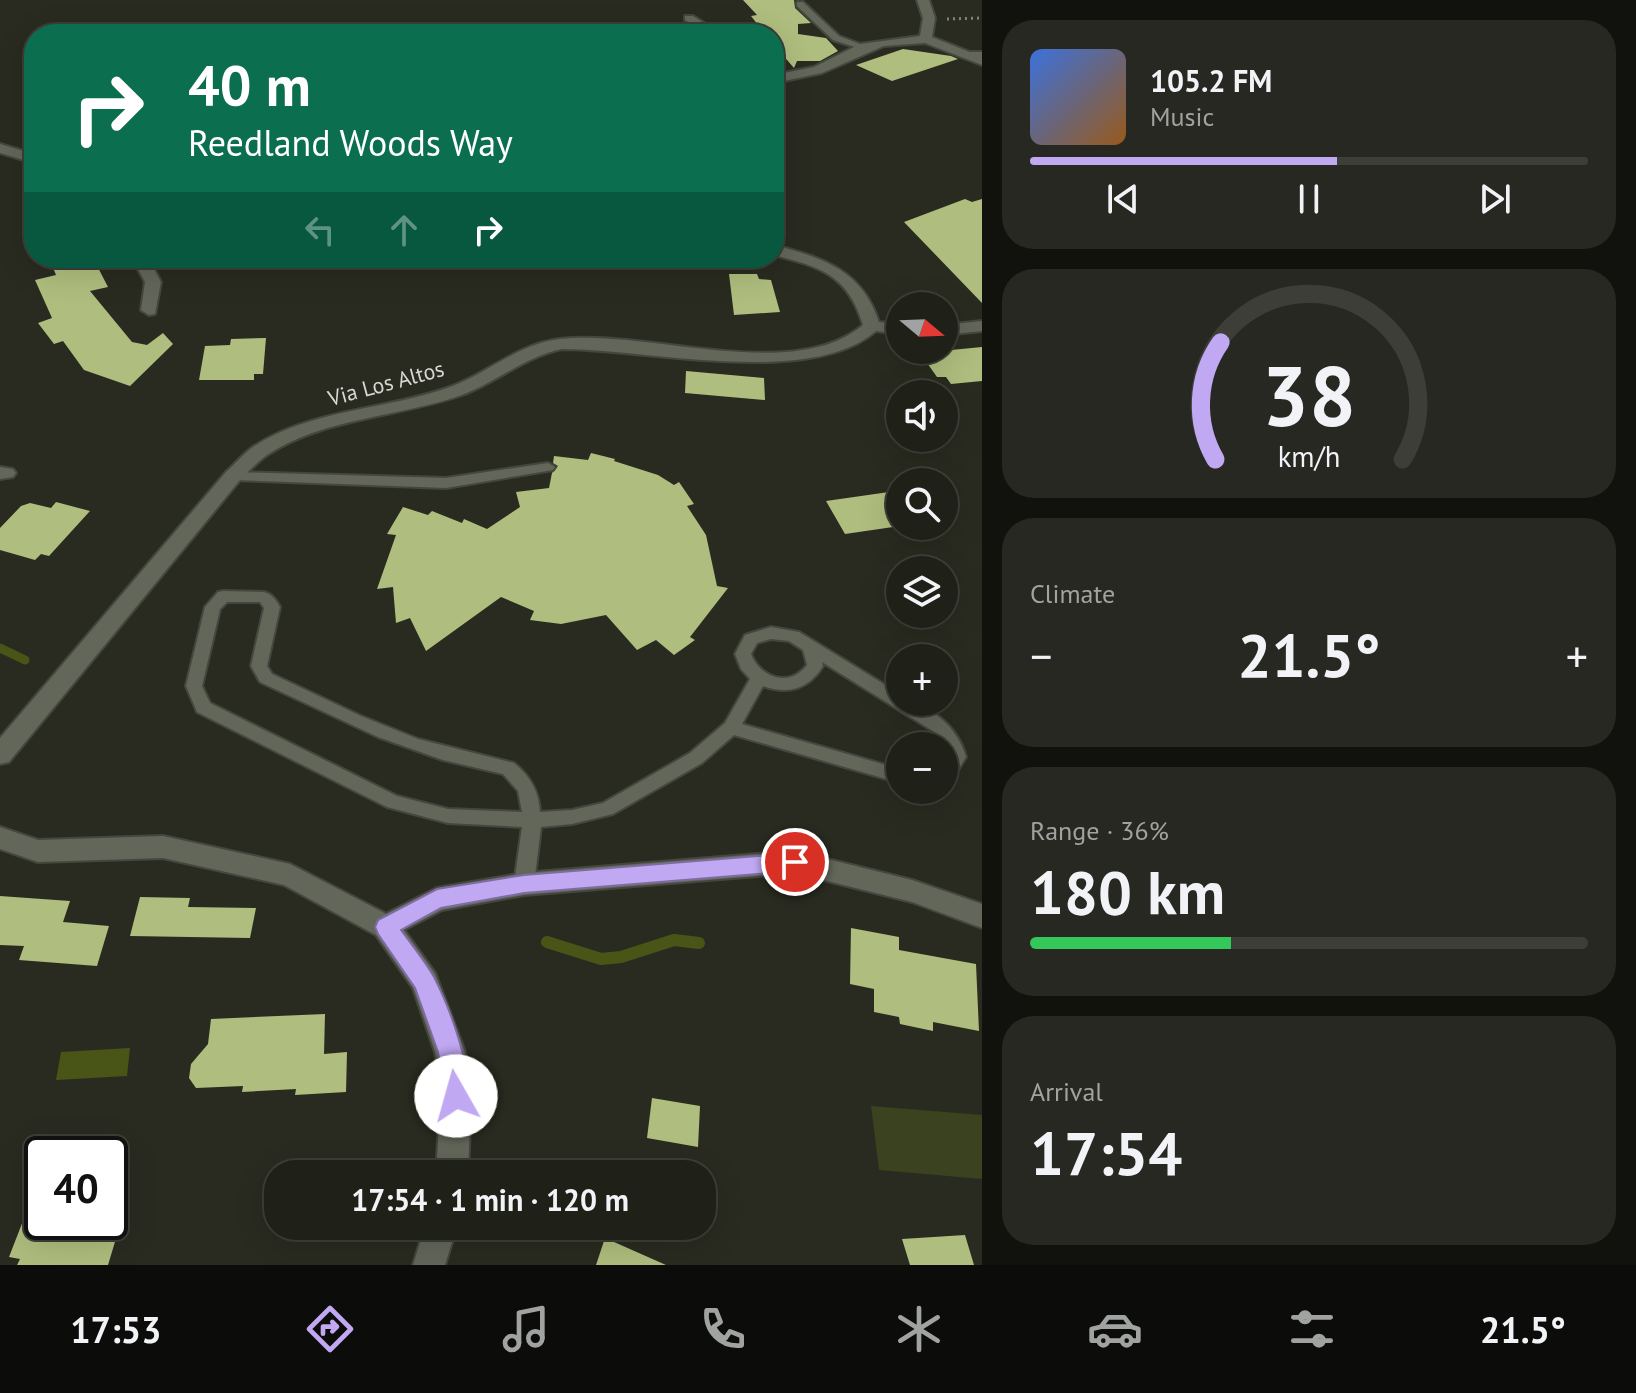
<!DOCTYPE html>
<meta charset="utf-8">
<style>
body{margin:0;font-family:"PT Sans",sans-serif;background:#272821;color:#f1f3f6;height:100vh;display:flex;flex-direction:column;font-size:30px;white-space:nowrap}
*{box-sizing:border-box;margin:0}
p{font-size:26px;color:#a1a3a2}
.icon{flex:none;width:44px;height:44px;fill:none;stroke:currentColor;stroke-width:2;stroke-linecap:round;stroke-linejoin:round}
.map{position:relative;flex:1;overflow:hidden}
.sheet{display:flex;flex-direction:column;gap:20px;padding:20px;background:#11120d;width:654px}
.sheet>*{flex:none}
.top-card{position:absolute;left:24px;top:24px;width:760px;height:244px;border-radius:32px;box-shadow:0 8px 32px #0002,0 0 0 2px #3c3e37;background:#0b6e4f;color:#fff;overflow:hidden}
.needle{width:52px;rotate:109deg}
.tools{position:absolute;left:886px;top:292px;display:grid;gap:16px}
.tools a{display:grid;place-items:center;width:72px;height:72px;border-radius:50%;background:#1f2018;box-shadow:0 8px 32px #0002,0 0 0 2px #3c3e37;font-size:40px}
.speed{position:absolute;left:24px;top:1136px;display:flex;gap:16px;font-size:40px;font-weight:700;text-align:center}
.speed>*{display:grid;place-content:center;width:104px;height:104px;border-radius:50%;background:#1f2018;box-shadow:0 8px 32px #0002,0 0 0 2px #3c3e37;line-height:1}
.speed .limit{border:4px solid #111;border-radius:12px;background:#fff;color:#111}
.pin{position:absolute;display:grid;place-items:center;width:68px;height:68px;color:#fff;margin:-34px;border:4px solid #fff;border-radius:50%;box-shadow:0 2px 8px #0007}
.me{position:absolute;width:88px;margin:-44px;rotate:353deg;stroke-linejoin:round;filter:drop-shadow(0 0 6px #0008)}
.turn{display:flex;align-items:center;gap:28px;height:168px;padding:0 32px;font-size:36px}
.turn .icon{width:104px;height:104px;stroke-width:2.5}
.turn b{display:block;font-size:56px;line-height:68px}
.lanes{display:flex;align-items:center;height:76px;padding:0 32px;background:#0003;justify-content:center;gap:40px;direction:ltr}
.lanes .off{opacity:.35}
.big{font-size:60px;font-weight:600;line-height:1.1}
.sheet .tile{flex:1;display:flex;flex-direction:column;justify-content:center;gap:12px;min-width:0;padding:0 28px;border-radius:32px;background:#272821}
.sheet .dial{align-items:center;gap:0}
.dial svg{height:208px;overflow:visible;fill:none;stroke:#3c3e37;stroke-width:7;stroke-linecap:round;text-anchor:middle}
.dial text{fill:#f1f3f6;stroke:none}
.song{display:flex;align-items:center;gap:24px}
.cover{width:96px;height:96px;border-radius:12px;background:linear-gradient(135deg,hsl(220 70% 55%),hsl(30 70% 35%))}
.played{height:8px;border-radius:4px;background:linear-gradient(90deg,#c1a8f3 55%,#3c3e37 55%)}
.keys{display:flex;justify-content:space-around;direction:ltr}
.heat{display:flex;justify-content:space-between;align-items:center;font-size:44px;direction:ltr}
.charge{height:12px;border-radius:6px;background:linear-gradient(90deg,#34c759 36%,#3c3e37 0)}
.trip{position:absolute;left:264px;top:1160px;width:452px;height:80px;border-radius:32px;background:#1f2018;box-shadow:0 8px 32px #0002,0 0 0 2px #3c3e37;font-weight:600;line-height:80px;text-align:center}
.menu{display:flex;height:128px;justify-content:space-around;align-items:center;background:#0c0d0a;color:#a1a3a2}
.menu .icon{width:56px;height:56px}
.menu .selected{color:#c1a8f3}
.menu b{font-size:36px;color:#f1f3f6}
main{display:flex;flex:1;min-height:0}
.map>svg:first-child{display:block}
.green{fill:#3a421f}
.water{fill:#495516}
.lines{fill:none;stroke-linecap:round;stroke-linejoin:round}
.stream-far1{stroke:#495516;stroke-width:9}
.stream{stroke:#495516;stroke-width:12}
.building{fill:#afbe7e}
.service-casing{stroke:#44473e;stroke-width:4}
.minor-casing{stroke:#44473e;stroke-width:4}
.tertiary-casing{stroke:#44473e;stroke-width:4}
.path{stroke:#81837a;stroke-width:3;stroke-dasharray:2 4;stroke-linecap:butt}
.service{fill:#63675a;fill-rule:evenodd}
.minor{fill:#63675a;fill-rule:evenodd}
.tertiary{fill:#63675a;fill-rule:evenodd}
.route{fill:#c1a8f3;stroke:#7d6d9e;stroke-width:2}
.labels{text-anchor:middle;dominant-baseline:central;stroke-width:8;stroke-linejoin:round;paint-order:stroke}
.street-label{font-size:22px;fill:#d6d8d1;stroke:#292b20}
</style>
<main>
<div class="map">
<svg width="982" height="1265" viewBox="0 0 982 1265">
<rect width="100%" height="100%" fill="#292b20"/>
<path class="green" d="M871,1106l111,9v64l-103,-9z"/>
<path class="water" d="M130,1048l-3,28 -71,4 5,-28z"/>
<g class="lines">
<path class="stream-far1" d="M0,648l25,12"/>
<path class="stream" d="M547,942l54,17 20,-2 53,-17 25,3"/>
</g>
<path class="building" d="M743,0h51l1,8 16,15 -13,1v10l28,4 12,13 -18,10h-23l-3,7 -20,-23v-11h-9l-14,-18 6,-1z
M903,49l48,7 7,3 -66,22 -36,-16z
M965,199l7,3 10,-3v104l-78,-81z
M49,258h44l15,29 -18,4 42,51 15,3 16,-12 10,11 -43,42 -46,-16 -21,-29 -9,3 -16,-21 14,-5 -17,-38 21,-5z
M729,274h28l2,5 12,1 9,32 -46,3z
M266,338l-3,36h-9v6h-55l6,-34 25,-1 1,-6z
M982,347v34l-31,3 -5,-7h-9l-17,-24z
M686,371l78,7 1,22 -80,-7z
M591,453l24,6 -1,2 44,14 16,10 5,-3 15,22 -7,2 19,29 11,51 11,2 -38,49 5,3 -21,15 -18,-15 -19,10 -31,-35 -45,9 -31,-4 4,-9 -33,-14 -75,54 -16,-33 -14,5 -3,-36 -16,2 19,-54 -9,-1 16,-27 25,8 4,-4 30,12 2,-4 23,10 33,-22 -4,-15 33,-4 3,-15 6,-7 -5,-3 1,-7 34,4z
M889,492l11,17v17l-55,8 -19,-33z
M56,502l34,9 -41,45 -8,-2 -6,6 -35,-10v-22l21,-22 9,-3 21,5z
M0,896l70,5 -7,21 46,4 -12,40 -78,-6 5,-14 -24,-1z
M140,897l50,1 -2,9 68,1 -6,30 -120,-2z
M851,928l48,9v13l77,14 3,67 -46,-9v9l-33,-7 -1,-7 -25,-5v-23l-24,-5z
M325,1014l-1,40 23,-2 -1,40 -51,3 1,-6 -54,3 1,-6 -47,2 -7,-10 2,-14 17,-20 3,-25z
M652,1098l48,8 -2,41 -51,-9z
M40,1177l2,45h79l-13,43h-91l3,-6 -11,-2z
M965,1235l9,30h-64l-8,-26z
M605,1238l61,27h-70z"/>
<g class="lines">
<g class="service-casing">
<path id="service" d="M797,2h6l36,34 29,11 -4,3 -31,-10 -36,-34z
M959,52h23v6l-20,-1 -3,-1z
M548,463l7,4 -2,3 -107,18 -213,-8 -7,-4 7,-4 213,6z
M223,591l41,1c8,2 12,8 16,15l-13,59 5,8 89,42 57,23 96,24c16,13 25,28 26,49l32,-2 31,-7 87,-50 35,-30 25,-44 -9,-10 -6,-15 10,-19 26,-8 28,5 101,62v8c30,0 58,26 66,55l-16,26 -6,2v-22l4,-7 -2,-9 -10,-14 -114,-71 1,4c-14,23 -35,29 -60,20l-21,38 158,45v14l-166,-48 -32,28 -89,51 -41,10 -31,3 -7,57 -3,6 -7,2 -7,-2 -3,-6 8,-57 -74,-4 -61,-16 -190,-95 -11,-26 19,-79 13,-15zM227,602h33l4,6 -13,58 9,16 118,55 65,23 60,14 15,17 4,21 -74,-3 -51,-13 -187,-93 -8,-17 18,-77zM771,639l18,2 14,9 4,15c-17,23 -47,13 -56,-11l6,-11z"/>
</g>
<g class="minor-casing">
<path id="minor" d="M917,0h12l6,18 -3,19 50,20v8l-57,-22 -41,3 -62,27 -48,10v-8l40,-8 46,-23 60,-8 3,-18z
M685,16h8l28,18h-14l-22,-14z
M0,144l34,10v9l-34,-10z
M774,245c49,13 88,25 105,77l21,2v10l-24,-3c-65,57 -229,18 -314,18 -38,8 -65,33 -100,46 -63,22 -139,23 -195,60 -10,7 -19,17 -27,25l-231,282 -9,2v-26l226,-266c9,-8 17,-18 27,-25 57,-38 134,-37 197,-60 39,-14 67,-43 110,-48 88,-10 233,45 303,-14 -15,-50 -42,-58 -89,-70z
M132,258h16l13,24 -6,32 -6,1 -8,-5 4,-28z
M982,321v10l-38,4v-10z
M0,467l13,2 3,4 -3,4 -13,2z
M795,851l117,29 70,24v24l-70,-26 -117,-29 -271,22 -82,15 -56,29 -10,-4 -3,-8 3,-8 61,-31 87,-15z"/>
</g>
<g class="tertiary-casing">
<path id="tertiary" d="M0,827l38,13 125,-4 127,28 106,55 39,54 30,79 6,44 -3,78h-32l5,-78 -6,-44 -22,-64 -37,-53 -92,-50 -121,-27 -125,4 -38,-13z
M425,1226h32l-12,39h-32z"/>
</g>
<path class="path" d="M947,19l35,-1"/>
<use href="#service" class="service"/>
<use href="#minor" class="minor"/>
<use href="#tertiary" class="tertiary"/>
</g>
<path class="route" d="M795,853l7,3 3,6 -3,7 -7,2 -271,22 -83,15 -40,22c11,15 24,31 33,47 14,27 43,100 31,128l-9,3 -9,-3 -9,-53 -23,-64 -37,-54 -3,-7 3,-7 59,-31 87,-14z"/>
<g class="labels">
<g class="street-label">
<text transform="translate(386 383) rotate(-15)">Via Los Altos</text>
</g>
</g>
</svg>
<div class="tools">
<a><svg class="needle" viewBox="-14 -14 28 28"><path d="M0-13l5 13h-10z" fill="#e53935"/><path d="M0 13l5-13h-10z" fill="#a1a3a2"/></svg></a>
<a><svg class="icon" aria-label="sound" viewBox="0 0 24 24"><path d="M4 9h4l5-4v14l-5-4H4zM17 9q2 3 0 6"/></svg></a>
<a><svg class="icon" aria-label="search" viewBox="0 0 24 24"><circle cx="10" cy="10" r="6"/><path d="M15 15l6 6"/></svg></a>
<a><svg class="icon" aria-label="layers" viewBox="0 0 24 24"><path d="M12 4l9 5-9 5-9-5zM3 14l9 5 9-5"/></svg></a>
<a>+</a>
<a>−</a>
</div>
<div class="speed"><div class="limit">40</div></div>
<div class="pin" style="left:795px;top:862px;background:#d93025"><svg class="icon" aria-label="arrive" viewBox="0 0 24 24"><path d="M6 21V4h12l-3 4 3 4H6"/></svg></div>
<svg class="me" style="left:456px;top:1096px" viewBox="-20 -20 40 40"><circle r="19" fill="#fff"/><path d="M0-13L10 11 0 6-10 11z" fill="#c1a8f3"/></svg>
<div class="trip">17:54 · 1 min · 120 m</div>
<div class="top-card">
<div class="turn"><svg class="icon" aria-label="right" viewBox="0 0 24 24"><path d="M7 20v-9h11M14 6l5 5-5 5"/></svg><div><b>40 m</b>Reedland Woods Way</div></div>
<div class="lanes"><svg class="icon off" aria-label="left" viewBox="0 0 24 24"><path d="M17 20v-9H6M10 6l-5 5 5 5"/></svg><svg class="icon off" aria-label="ahead" viewBox="0 0 24 24"><path d="M12 20V5M6 11l6-6 6 6"/></svg><svg class="icon" aria-label="right" viewBox="0 0 24 24"><path d="M7 20v-9h11M14 6l5 5-5 5"/></svg></div>
</div>
</div>
<section class="sheet">
<div class="tile">
<div class="song"><i class="cover"></i><div><b>105.2 FM</b><p>Music</p></div></div>
<div class="played"></div>
<div class="keys"><svg class="icon" aria-label="previous" viewBox="0 0 24 24"><path d="M18 5L8 12l10 7zM5 5v14"/></svg><svg class="icon" aria-label="pause" viewBox="0 0 24 24"><path d="M8 5v14M16 5v14"/></svg><svg class="icon" aria-label="next" viewBox="0 0 24 24"><path d="M6 5l10 7-10 7zM19 5v14"/></svg></div>
</div>
<div class="tile dial"><svg viewBox="0 0 100 80">
<path d="M14 69A42 42 0 1 1 86 69"/>
<path d="M14 69A42 42 0 0 1 16 24" stroke="#c1a8f3"/>
<text x="50" y="56" font-size="32" font-weight="700">38</text>
<text x="50" y="72" font-size="11">km/h</text>
</svg></div>
<div class="tile"><p>Climate</p>
<div class="heat"><a>−</a><b class="big">21.5°</b><a>+</a></div>
</div>
<div class="tile"><p>Range · 36%</p><b class="big">180 km</b><div class="charge"></div></div>
<div class="tile"><p>Arrival</p><b class="big">17:54</b></div>
</section>
</main>
<nav class="menu">
<b>17:53</b>
<svg class="icon selected" aria-label="directions" viewBox="0 0 24 24"><path d="M12 3l9 9-9 9-9-9zM9 14v-3h6M13 9l2 2-2 2"/></svg>
<svg class="icon" aria-label="music" viewBox="0 0 24 24"><path d="M9 18V5l10-2v13"/><circle cx="6" cy="18" r="3"/><circle cx="16" cy="16" r="3"/></svg>
<svg class="icon" aria-label="phone" viewBox="0 0 24 24"><path d="M5 4h4l2 5-3 2q2 4 5 5l2-3 5 2v4C11 20 4 13 5 4z"/></svg>
<svg class="icon" aria-label="climate" viewBox="0 0 24 24"><path d="M12 3v18M4 7l16 10M4 17L20 7"/></svg>
<svg class="icon" aria-label="car" viewBox="0 0 24 24"><path d="M5 17H2v-5l4-1 3-4h7l3 4 3 1v5h-3M9 17h6M6 11h13"/><circle cx="7" cy="17" r="2"/><circle cx="17" cy="17" r="2"/></svg>
<svg class="icon" aria-label="filters" viewBox="0 0 24 24"><path d="M4 7h16M4 17h16"/><circle cx="9" cy="7" r="2"/><circle cx="15" cy="17" r="2"/></svg>
<b>21.5°</b>
</nav>
